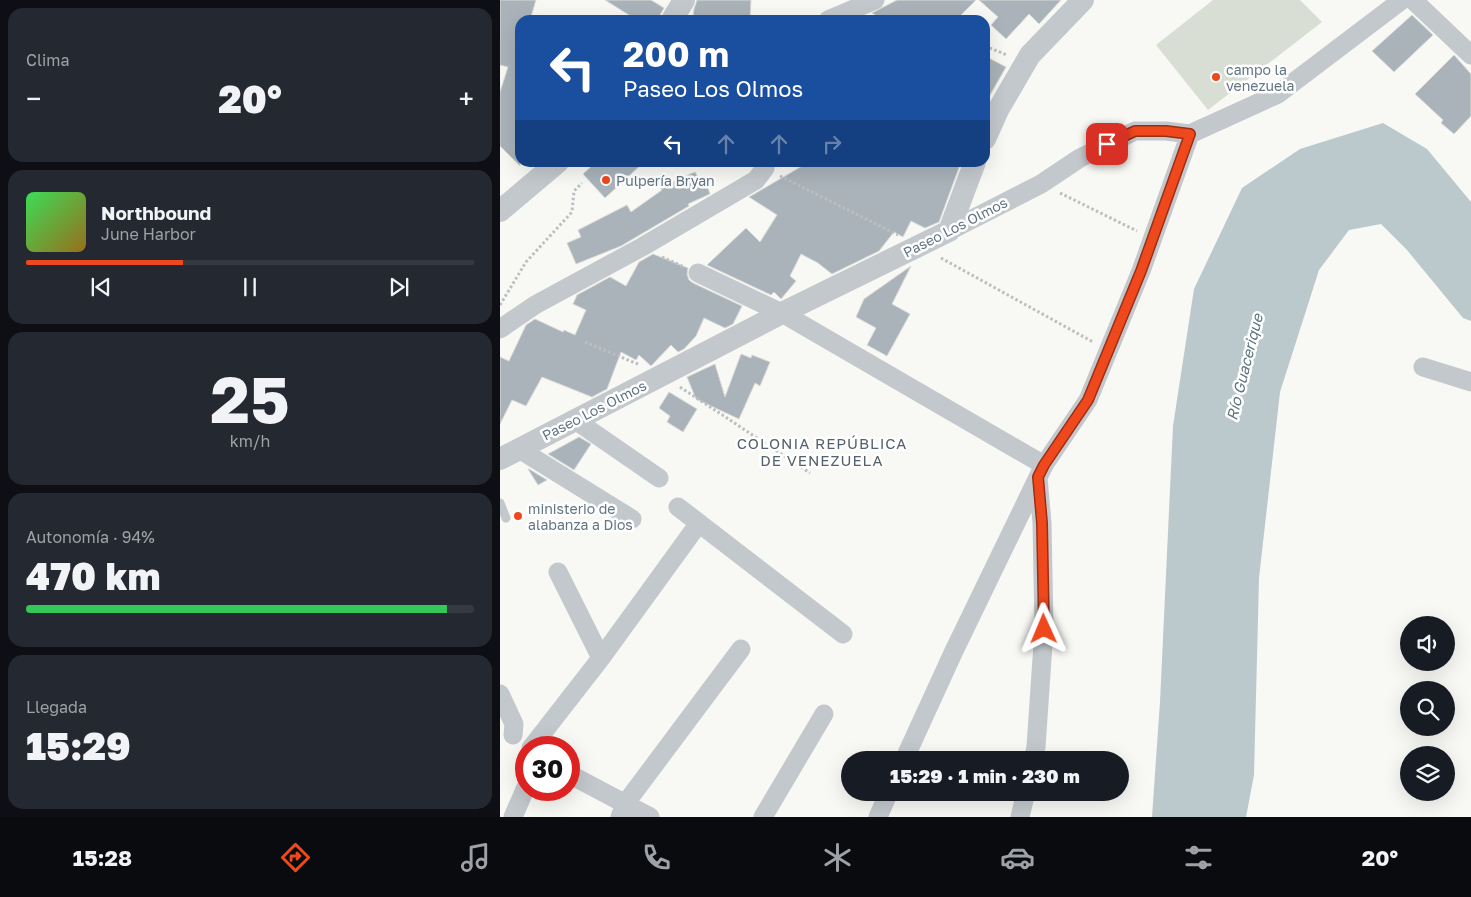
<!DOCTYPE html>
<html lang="es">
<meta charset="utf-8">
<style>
body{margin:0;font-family:"Golos Text",sans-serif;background:#242831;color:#f1f3f6;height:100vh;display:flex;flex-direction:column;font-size:19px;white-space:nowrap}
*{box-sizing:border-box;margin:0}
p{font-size:16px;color:#9ea1a6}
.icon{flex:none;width:28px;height:28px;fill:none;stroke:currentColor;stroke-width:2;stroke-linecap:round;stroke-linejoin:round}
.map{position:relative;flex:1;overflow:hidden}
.sheet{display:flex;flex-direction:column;gap:8px;padding:8px;background:#0d0f14;width:500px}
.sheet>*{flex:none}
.guide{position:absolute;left:15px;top:15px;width:475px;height:152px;border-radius:15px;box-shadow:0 5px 20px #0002;background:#1a4fa0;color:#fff;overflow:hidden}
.controls{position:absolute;left:900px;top:616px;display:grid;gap:10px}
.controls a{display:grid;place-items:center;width:55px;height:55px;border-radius:50%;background:#171b24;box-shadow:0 5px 20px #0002;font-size:25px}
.speed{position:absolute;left:15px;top:736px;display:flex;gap:10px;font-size:25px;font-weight:700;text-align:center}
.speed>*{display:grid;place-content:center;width:65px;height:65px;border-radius:50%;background:#171b24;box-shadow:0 5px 20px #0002;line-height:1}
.speed .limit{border:8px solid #d22;background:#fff;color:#111}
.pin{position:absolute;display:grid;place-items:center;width:42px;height:42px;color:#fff;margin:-21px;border-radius:10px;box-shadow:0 2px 8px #0006}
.me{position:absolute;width:55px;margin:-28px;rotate:359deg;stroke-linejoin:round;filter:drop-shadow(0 0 4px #0008)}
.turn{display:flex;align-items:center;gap:18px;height:105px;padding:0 25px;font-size:22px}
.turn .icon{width:65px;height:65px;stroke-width:2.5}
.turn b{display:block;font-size:35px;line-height:42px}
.lanes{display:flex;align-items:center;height:48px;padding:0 25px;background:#0003;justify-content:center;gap:25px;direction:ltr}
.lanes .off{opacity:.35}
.big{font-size:38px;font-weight:800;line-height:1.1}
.sheet .widget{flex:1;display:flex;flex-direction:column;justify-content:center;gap:8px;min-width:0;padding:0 18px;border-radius:15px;background:#242831}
.sheet .dial{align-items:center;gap:0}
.dial b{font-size:65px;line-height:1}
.song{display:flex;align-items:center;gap:15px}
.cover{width:60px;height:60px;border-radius:8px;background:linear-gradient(135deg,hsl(130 70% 55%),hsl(40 70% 35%))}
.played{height:5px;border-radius:2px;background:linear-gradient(90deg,#f0481d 35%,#363941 35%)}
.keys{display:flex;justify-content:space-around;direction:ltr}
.heat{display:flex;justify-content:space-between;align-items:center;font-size:28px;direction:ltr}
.charge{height:8px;border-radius:4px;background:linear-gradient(90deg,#34c759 94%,#363941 0)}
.trip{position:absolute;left:341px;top:751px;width:288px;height:50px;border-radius:25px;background:#171b24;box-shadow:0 5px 20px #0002;font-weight:800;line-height:50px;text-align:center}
.tabs{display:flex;height:80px;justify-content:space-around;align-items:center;background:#090b0e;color:#9ea1a6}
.tabs .icon{width:35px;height:35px}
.tabs .current{color:#f0481d}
.tabs b{font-size:22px;color:#f1f3f6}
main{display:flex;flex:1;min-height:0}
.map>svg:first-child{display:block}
.green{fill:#d8ded4}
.water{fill:#bbc8cc}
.building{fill:#a9b3b9;stroke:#dadad7}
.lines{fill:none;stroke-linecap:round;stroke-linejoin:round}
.path{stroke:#bbbfc1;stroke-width:3;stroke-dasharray:2.5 2.5;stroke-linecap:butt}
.service{stroke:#c3c8cc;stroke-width:9}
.minor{stroke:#c3c8cc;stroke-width:19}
.tertiary{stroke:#c3c8cc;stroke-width:22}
.route-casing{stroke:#9c2f13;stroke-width:12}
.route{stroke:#f0481d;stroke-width:9}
.poi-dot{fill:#f0481d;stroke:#fff;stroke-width:2}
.labels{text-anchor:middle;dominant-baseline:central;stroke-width:5;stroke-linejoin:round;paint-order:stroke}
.poi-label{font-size:14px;fill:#617582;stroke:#fff;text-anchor:start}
.street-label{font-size:14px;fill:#617582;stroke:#fff}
.water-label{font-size:15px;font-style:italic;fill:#5c757d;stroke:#fff}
.neighbourhood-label{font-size:15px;letter-spacing:1px;fill:#53626d;stroke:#fff}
</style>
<main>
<section class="sheet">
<div class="widget"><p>Clima</p>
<div class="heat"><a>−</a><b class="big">20°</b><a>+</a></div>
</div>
<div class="widget">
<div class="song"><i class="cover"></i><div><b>Northbound</b><p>June Harbor</p></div></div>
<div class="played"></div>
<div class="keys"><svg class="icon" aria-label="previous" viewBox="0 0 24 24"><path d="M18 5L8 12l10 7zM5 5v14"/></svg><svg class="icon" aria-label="pause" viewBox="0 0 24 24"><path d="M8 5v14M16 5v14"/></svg><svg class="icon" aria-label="next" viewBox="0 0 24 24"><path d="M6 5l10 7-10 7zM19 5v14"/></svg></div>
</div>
<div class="widget dial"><b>25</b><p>km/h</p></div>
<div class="widget"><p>Autonomía · 94%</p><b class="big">470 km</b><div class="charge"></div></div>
<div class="widget"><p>Llegada</p><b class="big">15:29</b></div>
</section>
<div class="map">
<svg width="971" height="817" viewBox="0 0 971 817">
<rect width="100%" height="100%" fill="#f8f8f5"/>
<path class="green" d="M713,0h87l22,22 -114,88 -52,-65z"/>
<path class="water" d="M883,123l44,26 44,53v119l-8,-3 -56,-68 -26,-26 -32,6 -30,40 -39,122 -21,186 -5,197 -8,42h-94l8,-115 13,-276 21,-137 48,-101 58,-39z"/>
<path class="building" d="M0,0h36l-6,20h-10v59l-3,11 3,3v73l-20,-20v-54l8,-25 -8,-2z
M105,0h46l13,8 -7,12h-20z
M197,0h54l-1,20 -57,-3 1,-8z
M397,0h79l-20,20h-73l-11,-7z
M479,0h82l-22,24 -10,-10 -23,25 -15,-14 7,-8z
M912,15l21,20 -39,37 -22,-21z
M954,55l17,19v42l-17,18 -13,-11 2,-3 -28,-26z
M485,56l21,11 -21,37z
M96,162h48l-39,36 -22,-24z
M309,162h152l-22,60 -14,6 -14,-7 -8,16 -9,-5 -15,19 -47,23 -14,-11 -17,-9 -11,22 6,5 -15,18 -7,-7 -3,3 -64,-30 39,-37 14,14 17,-27 -28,-18z
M195,172l5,8h2l5,5 3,9 -22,10 1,2 -68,40 -45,18 -9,-21 14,-6 -3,-7 49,-25 4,7 31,-22 -2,-2 16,-8z
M153,254l35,14 -1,6 2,6 4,3 49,23 -9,18 -8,4 -21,-10 -8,18 -12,13 -6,3 -7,-7 -20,21 -12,-11 -3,5 -15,-8 -14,37 -15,8 -50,-20 -16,29 -14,-6 -12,24v-67l9,4 17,-36 9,-6 28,13 1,-2 11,5 11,-25 -13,-6 4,-9 33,-18 16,9 13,-24z
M411,266l-19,38 18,10 -23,42 -20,-11 9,-17 -20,-11 8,-18z
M241,354l10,4 1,-3 18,7 -10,24 -5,-3 -16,36 -43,-20 -9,-22 28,-13 10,33z
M169,392l28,17 -14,23 -16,-10 3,-6 -11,-8z
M79,437l12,7 -17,26 -26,-16z
M28,469h1l18,11 -9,5z"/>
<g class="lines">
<path class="path" d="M419,19l3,1
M485,46l22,9
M280,176l118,59
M560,193l77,38
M162,257l22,10
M441,258l152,84
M0,305l26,-43 46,-50 2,-21 8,-8
M85,342l55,23
M180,387l130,86"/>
<path class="service" d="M0,503l6,15"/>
<path class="minor" d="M913,0l58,55
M328,20l47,-20
M449,231l92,-47 39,-26 55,-27h31l24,3 88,-40 124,-94
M198,273l84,40 262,152
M0,329l35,-24 107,-58 114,-67 9,-12 1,-6
M923,367l48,15
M75,420l84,58
M19,449l113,70
M178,507l165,127
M58,572l43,86
M0,694l14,30 -1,11
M31,748l70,-90 98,-135
M404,760l49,-107 91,-188 44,-65 53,-129 49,-137
M533,760l3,-13 8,-118 -2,-106 -4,-45
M69,774l81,43
M13,817l13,-30
M120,817l5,-13 116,-155
M263,817l61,-103
M378,817l11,-25
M520,817l6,-25"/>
<path class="tertiary" d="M172,20l12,-20
M485,139l13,-29 32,-55 53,-55
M0,211l58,-49
M0,459l282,-146 167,-82 26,-69"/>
</g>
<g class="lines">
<g class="route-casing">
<path id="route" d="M544,629l-2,-106 -4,-46 6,-12 44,-65 53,-129 49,-137 -24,-3h-31l-28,13"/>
</g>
<use href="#route" class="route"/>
</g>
<g class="poi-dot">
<circle cx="716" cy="77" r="5"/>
<circle cx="106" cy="180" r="5"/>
<circle cx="18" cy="516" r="5"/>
</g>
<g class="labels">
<g class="poi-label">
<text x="726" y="69">campo la<tspan x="726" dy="16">venezuela</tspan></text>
<text x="116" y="180">Pulpería Bryan</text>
<text x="28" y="508">ministerio de<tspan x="28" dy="16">alabanza a Dios</tspan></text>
</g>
<g class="street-label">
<text transform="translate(455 227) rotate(-27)">Paseo Los Olmos</text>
<text transform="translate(94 410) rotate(-27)">Paseo Los Olmos</text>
</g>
<g class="water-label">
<text transform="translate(744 367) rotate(-76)">Río Guacerique</text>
</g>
<g class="neighbourhood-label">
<text x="322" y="443">COLONIA REPÚBLICA<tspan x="322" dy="17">DE VENEZUELA</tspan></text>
</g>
</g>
</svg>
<div class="controls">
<a><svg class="icon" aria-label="sound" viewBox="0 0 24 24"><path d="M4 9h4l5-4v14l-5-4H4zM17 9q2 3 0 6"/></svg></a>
<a><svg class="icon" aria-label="search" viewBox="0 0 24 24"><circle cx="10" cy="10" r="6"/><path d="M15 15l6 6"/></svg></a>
<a><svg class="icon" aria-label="layers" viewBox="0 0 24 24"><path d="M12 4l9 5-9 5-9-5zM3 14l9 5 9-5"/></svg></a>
</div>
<div class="speed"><div class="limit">30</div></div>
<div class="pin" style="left:607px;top:144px;background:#d93025"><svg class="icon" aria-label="arrive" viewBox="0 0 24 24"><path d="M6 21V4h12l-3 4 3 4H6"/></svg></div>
<svg class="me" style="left:544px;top:629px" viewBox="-20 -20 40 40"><path d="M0-17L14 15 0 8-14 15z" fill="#f0481d" stroke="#fff" stroke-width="4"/></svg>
<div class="trip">15:29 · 1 min · 230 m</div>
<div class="guide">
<div class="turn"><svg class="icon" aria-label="left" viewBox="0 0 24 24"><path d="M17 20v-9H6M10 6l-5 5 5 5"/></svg><div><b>200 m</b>Paseo Los Olmos</div></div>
<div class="lanes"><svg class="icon" aria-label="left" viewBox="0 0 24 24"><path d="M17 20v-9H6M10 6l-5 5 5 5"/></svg><svg class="icon off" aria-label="ahead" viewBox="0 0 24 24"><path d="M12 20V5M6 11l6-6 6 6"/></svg><svg class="icon off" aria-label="ahead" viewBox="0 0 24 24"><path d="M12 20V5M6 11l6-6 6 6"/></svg><svg class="icon off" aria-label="right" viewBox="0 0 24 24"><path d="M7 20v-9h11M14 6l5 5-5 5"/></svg></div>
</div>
</div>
</main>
<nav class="tabs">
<b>15:28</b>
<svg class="icon current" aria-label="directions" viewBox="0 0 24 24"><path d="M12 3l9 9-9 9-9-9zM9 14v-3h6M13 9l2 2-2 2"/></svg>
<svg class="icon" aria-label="music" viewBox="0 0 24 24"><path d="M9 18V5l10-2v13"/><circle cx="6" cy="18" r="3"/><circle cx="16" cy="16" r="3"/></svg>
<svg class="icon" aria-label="phone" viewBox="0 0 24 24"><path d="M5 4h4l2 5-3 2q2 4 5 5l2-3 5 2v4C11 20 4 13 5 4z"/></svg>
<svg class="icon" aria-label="climate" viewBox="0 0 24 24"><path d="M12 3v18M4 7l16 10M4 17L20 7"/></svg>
<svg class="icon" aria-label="car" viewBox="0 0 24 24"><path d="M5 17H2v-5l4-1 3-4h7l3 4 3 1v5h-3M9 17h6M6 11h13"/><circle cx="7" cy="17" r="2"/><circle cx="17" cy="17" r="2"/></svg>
<svg class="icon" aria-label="filters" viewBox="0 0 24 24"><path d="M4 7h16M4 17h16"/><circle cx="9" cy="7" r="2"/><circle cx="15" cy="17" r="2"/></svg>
<b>20°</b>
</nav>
